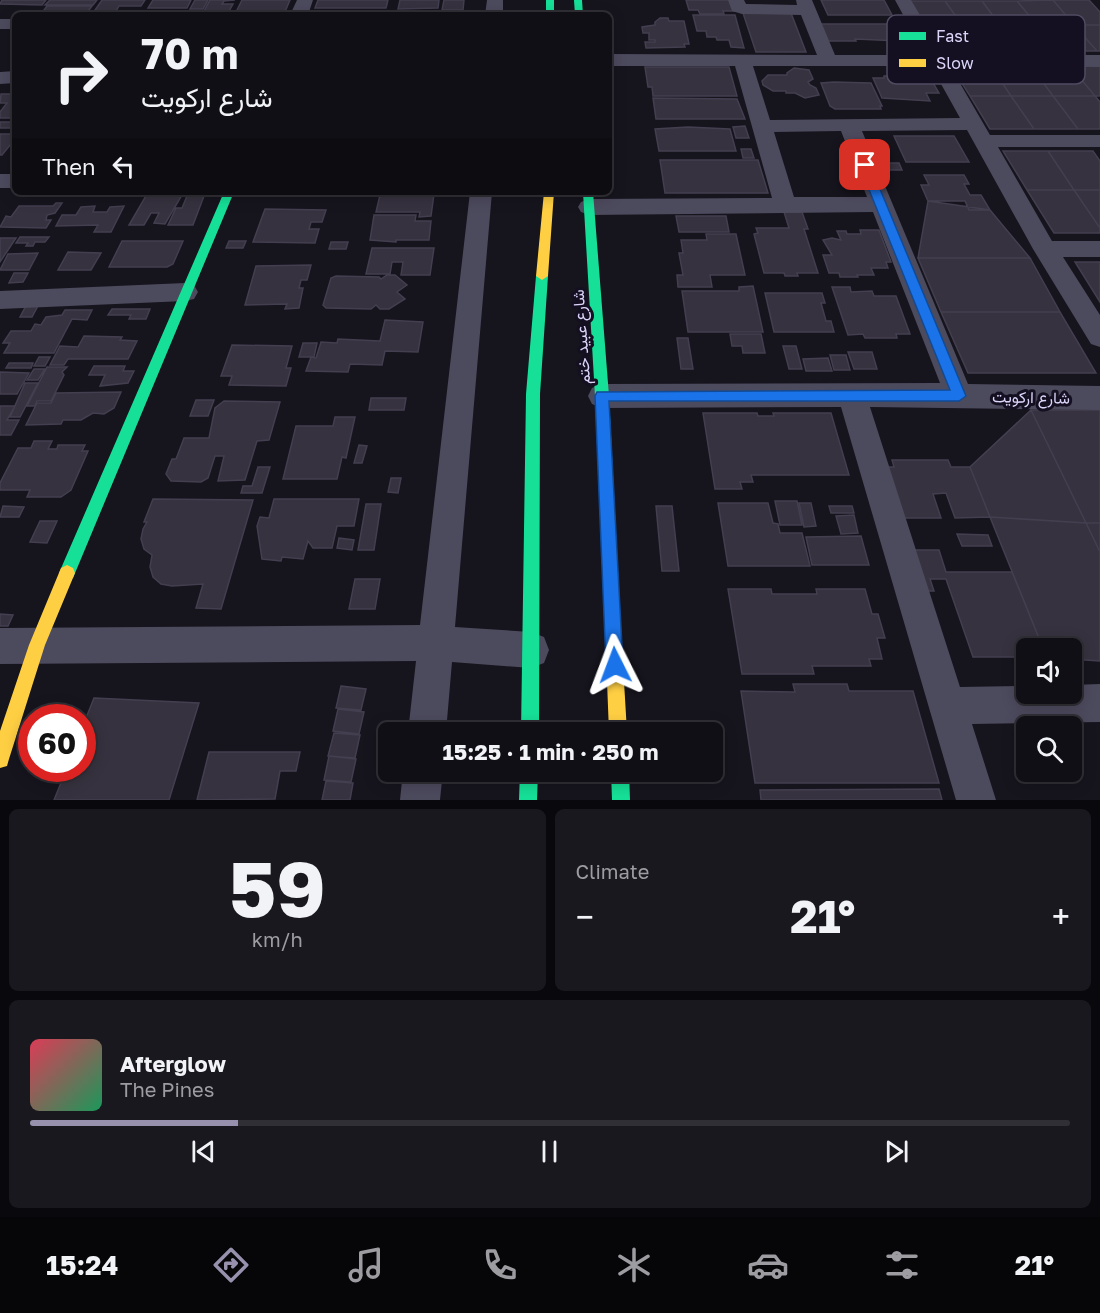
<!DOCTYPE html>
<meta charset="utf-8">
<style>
body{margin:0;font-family:"Golos Text",Vazirmatn,sans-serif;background:#19181f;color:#f1f3f6;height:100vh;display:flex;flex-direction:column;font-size:22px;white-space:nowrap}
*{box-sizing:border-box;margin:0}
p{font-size:20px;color:#9c9ca1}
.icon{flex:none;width:33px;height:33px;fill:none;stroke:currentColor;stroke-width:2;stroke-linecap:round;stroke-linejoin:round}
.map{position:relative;height:800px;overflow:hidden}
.drawer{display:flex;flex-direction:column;gap:9px;padding:9px;background:#09080c;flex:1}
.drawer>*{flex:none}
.guide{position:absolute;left:12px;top:12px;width:600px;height:183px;border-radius:9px;box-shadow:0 3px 15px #0003,0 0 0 2px #302f35;background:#100f16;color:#f1f3f6;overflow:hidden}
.buttons{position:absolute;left:1016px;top:638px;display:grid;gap:12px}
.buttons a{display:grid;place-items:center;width:66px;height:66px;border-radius:9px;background:#100f16;box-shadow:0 3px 15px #0003,0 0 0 2px #302f35;font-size:30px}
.speed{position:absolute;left:18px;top:704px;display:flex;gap:12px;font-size:30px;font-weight:700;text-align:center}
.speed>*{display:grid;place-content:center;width:78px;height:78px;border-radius:50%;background:#100f16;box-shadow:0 3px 15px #0003,0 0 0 2px #302f35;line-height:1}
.speed .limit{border:9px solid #d22;background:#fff;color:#111}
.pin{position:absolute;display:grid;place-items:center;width:51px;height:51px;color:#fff;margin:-26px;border-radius:12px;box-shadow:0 3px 9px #0006}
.me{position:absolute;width:66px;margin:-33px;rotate:357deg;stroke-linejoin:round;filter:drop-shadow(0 0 4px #0008)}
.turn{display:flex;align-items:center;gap:21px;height:126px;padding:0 30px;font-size:27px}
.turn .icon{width:78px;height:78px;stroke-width:2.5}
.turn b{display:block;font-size:42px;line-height:51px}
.then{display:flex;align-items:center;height:57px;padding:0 30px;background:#0003;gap:12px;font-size:22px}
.big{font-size:45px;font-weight:700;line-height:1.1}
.drawer .card{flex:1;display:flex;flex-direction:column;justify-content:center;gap:9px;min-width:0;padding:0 21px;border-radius:9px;background:#19181f}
.drawer .dial{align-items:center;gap:0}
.dial b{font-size:78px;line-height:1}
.song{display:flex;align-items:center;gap:18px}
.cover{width:72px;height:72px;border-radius:9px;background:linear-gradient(135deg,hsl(350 70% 55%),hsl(150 70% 35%))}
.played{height:6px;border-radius:3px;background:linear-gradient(90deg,#9791ad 20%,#302f35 20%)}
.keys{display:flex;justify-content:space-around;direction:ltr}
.heat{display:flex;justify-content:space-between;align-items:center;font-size:33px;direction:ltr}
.drawer .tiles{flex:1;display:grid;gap:9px;grid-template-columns:1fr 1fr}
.card:last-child{grid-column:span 2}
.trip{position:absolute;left:378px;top:722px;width:345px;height:60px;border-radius:9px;background:#100f16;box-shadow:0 3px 15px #0003,0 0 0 2px #302f35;font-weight:700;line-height:60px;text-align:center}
.menu{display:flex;height:96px;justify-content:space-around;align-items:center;background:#060609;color:#9c9ca1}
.menu .icon{width:42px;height:42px}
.menu .active{color:#9791ad}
.menu b{font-size:27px;color:#f1f3f6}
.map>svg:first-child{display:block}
.building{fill:#36323f;stroke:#443f50;stroke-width:1.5}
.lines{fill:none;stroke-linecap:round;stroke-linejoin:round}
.street{fill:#4c4a5d;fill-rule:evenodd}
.fast{fill:#16e098;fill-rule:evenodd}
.slow{fill:#ffcf43;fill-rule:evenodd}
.route{fill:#1a73e8;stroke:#114b97;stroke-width:1.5}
.labels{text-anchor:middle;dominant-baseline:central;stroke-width:6;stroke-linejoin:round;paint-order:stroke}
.street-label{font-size:16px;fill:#dcd5fa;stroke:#141021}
.key{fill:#141021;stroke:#504b62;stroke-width:1.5}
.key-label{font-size:16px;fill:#dcd5fa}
</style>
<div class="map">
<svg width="1100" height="800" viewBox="0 0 1100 800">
<rect width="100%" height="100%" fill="#16141d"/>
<path class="building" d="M2,0h44l-4,5 -42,-1z
M50,0h47l-4,5h-48z
M102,0h43l-4,6h-22l-4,7h-22z
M153,0h38l-4,8h-39z
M195,0h13l-5,9h-13z
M210,0h25l-11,1 -2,3h11l-5,9h-25z
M242,0h48l-6,14h-49z
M318,0h70l-2,8h-71z
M400,0h39l-1,8 -40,1z
M444,0h20l-1,10h-21z
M686,0h47l3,11h-13l1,3h-24l-2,-4h-9z
M821,0h63l8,15h-64z
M1053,0l21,25h-37l-20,-24z
M1053,0h36l11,12v13h-26z
M910,1h35l17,24h-37z
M945,1h37l18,24h-38z
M982,1h35l20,24h-37z
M47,6h45l-6,8h-45z
M743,13h48l15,39h-50z
M693,15h42l9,33 -13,-1 -2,-7h-12l-1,-3h-9l-1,-6h-9z
M660,18h8l1,3h15l5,23h-5l1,3 -39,1 -1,-6h10v-2h-6v-7h-6l-1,-6 13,-2v-3z
M816,24h81l5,8h-5l3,9 -45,-2 1,2h-33z
M1037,25h37l23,26h-39z
M1074,25h26v26h-3z
M1100,65v31h-5l-25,-30z
M951,66h40l20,30h-41z
M991,66h40l22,30h-42z
M1031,66h39l25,30h-42z
M645,67h84l8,29h-84l-1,-9h-4z
M794,68l15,2 4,9 -5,3 2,3 6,3 3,7 -14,3 -10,-5h-9v-2h-13l-10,-6 -1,-4 6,-6h19v-2z
M884,76h45l10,17h-13l4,8 -48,-3 -9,-20h11z
M834,82l37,1 11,23h-2l1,3h-46l-5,-3 -9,-23z
M1,94h14v24h-15v-6l7,-9h-7z
M970,96h41l23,33h-44z
M1011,96h42l25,33h-44z
M1053,96h42l5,6v27h-22z
M653,98l84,1 8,20h-89z
M0,122h15v6h-15z
M745,126l4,12h-13l-3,-11z
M688,127l42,2 6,22h-77l-4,-22z
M0,134h15v5l-13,16h-2z
M894,136h60l15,26h-63z
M741,149h10l3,9h-11z
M1003,151h45l26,39h-47z
M1048,151h45l7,10v29h-26z
M660,160h98l10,33h-103z
M874,163h25l3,7h-25z
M924,175h40l5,9h-5l6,11h11l9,15h-21l-4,-9h-37l-7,-16h8z
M1027,190h47l26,38v5h-46z
M1074,190h26v38z
M147,194l35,1 -17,29 -11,-1 5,-10h-8l-7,12h-15z
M434,194l-3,22 -12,1 1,-5h-44l4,-17z
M187,196h17l-11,29h-25l8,-17h6z
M928,201l62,9 40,48h-112z
M56,203h6l-7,10 -8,2 -1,5h5l-5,8 -46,-1 6,-11 5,1 8,-11h34z
M95,206l-2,6h14l3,-5 14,-1 -13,26h-17l4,-7 -42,1 6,-11h14l5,-8z
M265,209l61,1 -4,12h-11l-2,7h10l-4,14 -62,-1z
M784,212h18l6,17h-4l14,44h-21l1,3h-13l-1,-3h-20l-10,-39 4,-1 -2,-5h33z
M374,215h42l-1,6h16l-2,19h-33v2l-26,-2z
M676,216h50l3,16h-50z
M860,230h19l12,32h-5l2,6h-17l3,7h-17l1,2h-18l-1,-4h-10l-6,-18h9l-9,-15 9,-2 9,2 -4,-9h9l1,3h14z
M706,234h30l9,41h-35l2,12h-34l-1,-12h6l-4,-22h4l-2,-13h26z
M20,237h29l-4,5h-10l-2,4h-7l2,-3h-12z
M0,238h16l-16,24z
M122,241h61l-10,23 -6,3h-58z
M229,241h17l-3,7h-17z
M331,242h17l-2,7h-17z
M372,248h62l-4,27h-29l2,-13h-11l-2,12h-24z
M68,252l33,1 -10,17h-33z
M38,253l-9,17h-29l8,-16z
M918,258h112l30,54h-119z
M1075,262h25v40z
M311,265l-4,15h-6l-2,8h4l-4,20 -14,1 2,-5 -42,1 11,-39z
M14,273h14l-5,9 -14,1z
M387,275h8l12,10 -10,7 8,7 -16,10h-9l-4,-4 -5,4 -45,-1 -3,-3 8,-27 5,-2 43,1 2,2z
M753,286l10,46h-75l-6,-41h57v-4z
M832,287h18l1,5 21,-1 2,5h22l14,38h-14l1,4h-32l-2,-4 -15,1z
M765,293h57l3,10h-4l5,18h5l3,11h-60z
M28,302h12l-8,15h-12z
M112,309h38l-4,10h-17l2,-4h-23z
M65,310h27l-5,10 -15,-1 -18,34h-50l6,-10h-7l8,-12h20l4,-7 6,1 5,-8 16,-2z
M941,312h119l36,61h-128z
M385,320l38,2 -5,30 -33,-1 -3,14 -32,-1 -2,8 -42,-1 5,-14 5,1 5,-16 16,1 1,-4 42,2z
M730,334h31l4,19h-22l-1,-7h-10z
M84,336l38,1 -2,3 17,1 -9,18h-60l-4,6h-14l10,-19 18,1z
M677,338h11l5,31h-12z
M303,343h14l-3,14h-15z
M232,345l60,1 -6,22h5l-5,18 -57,-1 3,-9h-11z
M783,346h13l6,23h-13z
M848,352h24l5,17h-23z
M830,355h16l4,15h-16z
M39,357h11l-5,9h-11z
M828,358l4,13h-26l-3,-12z
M9,363h24l-2,5h-25z
M94,366h31l-2,5h11l-6,12 -28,3 5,-11h-16z
M47,367h20l-5,5 2,3 -13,26h-14l-2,5h-8z
M34,369h11l-7,11h-11z
M0,372l29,1 -12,21h-17z
M25,383h13l-18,34h-10z
M121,392l-7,16 -10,6 -11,-1 -12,7h-18l-2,4 -35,1 11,-22h14l5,-10z
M371,398h35l-2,12h-35z
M196,400h18l-6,16h-18z
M224,401l56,1 -11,38 -12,1 -12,39 -27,1 6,-25h-9l-7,22 -7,4 -30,-1 -5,-7 6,-15h4l8,-21h25l6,-30z
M0,406h15l-8,14h12l-8,15h-11z
M1031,410l55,113 -96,-6 -20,-50z
M1031,410h69v113h-14z
M703,413h54l1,3h16l-1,-3h58l18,62h-98l2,7h-13l2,7h-27z
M335,417h20l-9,41 -4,-1 -5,22h-54l13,-53h37z
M34,441h18l-4,8h9l1,-4h27l-3,6h6l-17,39 -10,7h-34l3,-7h-30v-7l18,-35h13z
M359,445l8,1 -5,17h-8z
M892,460h56l3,7h19l20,50 -35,1 -9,-25 -13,1 8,24h-44l-16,-51h13z
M258,467h12l-8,26h-21l2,-7h9z
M391,478h10l-3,15 -10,-1z
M153,499l100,1 -32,109 -25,-1 7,-24 -31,2 -11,-2 -8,-7 -3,-10 2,-12 -8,-6 -3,-10 2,-10 4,-7h-3z
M274,499h85l-5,27h-17l-5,22h-19l-5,-7 -5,18 -21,-2 -1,4 -19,-2 -5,-33 3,-9 9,1z
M775,501h22l5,24h-22z
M718,503h50l5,20 5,1 2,9h22l8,33h-82z
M799,503h12l5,23 -12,1z
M366,504h15l-7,46h-16z
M3,506l21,1 -5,10h-19z
M656,506h16l7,65h-17z
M829,506h23l2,7h-23z
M854,515l4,18 -17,1 -5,-18z
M990,517l96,6 14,29v109l-29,-2v-11h-28z
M40,521h17l-10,22 -17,-1z
M1086,523h14v29z
M957,534l31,1 4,11h-30z
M861,536l8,29h-57l-6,-28z
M339,538l15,2 -2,10 -15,-2z
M909,550h30l7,22h66l31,76h-17v9h-53l-27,-78h-16l4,12h-12z
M355,579h25l-5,30h-26z
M728,589h43l1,5h45l-1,-5h49l7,25h6l7,24h-8l5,21h-13l2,7h-59l2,8h-72z
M0,614l13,1 -5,11h-8z
M793,684h54l2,7h64l26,92h-184l-14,-92 54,1z
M341,686l25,3 -5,21 -25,-2z
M94,698l105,5 -30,97h-115l13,-32h15v-40z
M338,709l26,3 -5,22 -26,-3z
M334,733l26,2 -5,23 -27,-2z
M209,752h91l-4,19h-16l-5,28 -78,1z
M329,756l27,3 -5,23 -27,-2z
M326,781l27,2 -3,17h-28z
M939,789l3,11h-181l-1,-10z"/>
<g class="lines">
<path class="street" d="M297,0h16l-5,15h-18z
M487,0h16v15h-18z
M728,0h16l2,4 51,1 -1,-5h16l23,55h90l-30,-55h16l33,55h156v12l-150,-1 40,69h110v12h-102l54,94h48v16h-37l37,58v32l-9,-3 -58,-95 -66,-119 -105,1 106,253 132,2v24l-230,-3 90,280 66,-1v7h45v-8l29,-1v38l-128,2 24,76h-40l-115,-393 -239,1 -10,-4 -4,-8 4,-8 10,-4 338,-1 -67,-171 -284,3 -8,-3 -3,-5 3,-5 8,-3 183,-1 -37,-132h-126v-12l208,1 -16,-40 -59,-1 -10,-3zM753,66h178l29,52 -190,2zM841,131l26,66h-73l-20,-65z
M0,19h15v10h-15z
M15,71v12l-15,1v-12z
M0,174h15v14h-15z
M470,192h22l-37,435 76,5 13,5 5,13 -5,13 -13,5 -79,-6 -6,70h-38l8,-71 -416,3v-36l420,-3z
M185,283l9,2 4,7 -4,7 -9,2 -185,8v-18z
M403,771h40l-3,29h-40z"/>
<path class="fast" d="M546,0h8v15h-8z
M574,0h8l1,15h-8z
M224,192h10l-161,386 -6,3 -6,-3 -2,-5z
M583,192h10l16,204 12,235 -2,6 -6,2 -6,-2 -2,-6 -10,-235z
M542,272l6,4 -8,118 -1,338h-18l5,-338 10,-118z
M520,771h18l-1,29h-18z
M611,771h18l1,29h-18z"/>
<path class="slow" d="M544,192h10l-6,84 -6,4 -6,-4z
M67,565l6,3 2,5 -30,72 -36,114 -2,7 -7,2v-37l29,-86 32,-77z
M613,623l6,2 2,6 6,101h-18l-4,-101 2,-6z"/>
</g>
<path class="route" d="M865,161l5,4 96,231 -7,5h-350l14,264 -2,6 -6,2 -6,-2 -3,-6 -11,-269 2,-4 353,-2 -91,-225z"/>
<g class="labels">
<g class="street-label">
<text transform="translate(581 337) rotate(-94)">شارع عبيد ختم</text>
<text transform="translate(1031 397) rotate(1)">شارع اركويت</text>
</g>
</g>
<rect x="887" y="15" width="198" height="69" rx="9" class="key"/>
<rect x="899" y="32" width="27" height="8" fill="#16e098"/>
<rect x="899" y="59" width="27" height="8" fill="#ffcf43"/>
<g class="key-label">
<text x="936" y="42">Fast</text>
<text x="936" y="69">Slow</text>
</g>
</svg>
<div class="buttons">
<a><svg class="icon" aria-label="sound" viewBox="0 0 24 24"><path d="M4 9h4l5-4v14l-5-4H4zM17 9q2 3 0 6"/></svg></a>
<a><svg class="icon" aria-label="search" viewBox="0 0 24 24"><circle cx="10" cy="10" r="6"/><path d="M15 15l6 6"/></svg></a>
</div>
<div class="speed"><div class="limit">60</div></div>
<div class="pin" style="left:865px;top:165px;background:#d93025"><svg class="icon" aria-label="arrive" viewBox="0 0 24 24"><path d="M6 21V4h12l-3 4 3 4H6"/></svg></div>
<svg class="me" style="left:615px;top:665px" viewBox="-20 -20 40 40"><path d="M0-17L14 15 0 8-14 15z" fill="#1a73e8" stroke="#fff" stroke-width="4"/></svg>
<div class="trip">15:25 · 1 min · 250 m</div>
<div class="guide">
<div class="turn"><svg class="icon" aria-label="right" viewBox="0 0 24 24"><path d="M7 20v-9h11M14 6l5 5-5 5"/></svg><div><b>70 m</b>شارع اركويت</div></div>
<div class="then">Then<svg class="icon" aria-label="left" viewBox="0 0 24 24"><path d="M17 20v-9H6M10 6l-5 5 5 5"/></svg></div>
</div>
</div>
<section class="drawer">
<div class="tiles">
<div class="card dial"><b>59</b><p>km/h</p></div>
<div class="card"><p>Climate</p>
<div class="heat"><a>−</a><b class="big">21°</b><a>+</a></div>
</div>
<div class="card">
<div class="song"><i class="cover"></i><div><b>Afterglow</b><p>The Pines</p></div></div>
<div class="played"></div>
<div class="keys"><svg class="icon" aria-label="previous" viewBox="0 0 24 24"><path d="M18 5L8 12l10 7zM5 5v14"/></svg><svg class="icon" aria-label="pause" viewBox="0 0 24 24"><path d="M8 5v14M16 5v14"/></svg><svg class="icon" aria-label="next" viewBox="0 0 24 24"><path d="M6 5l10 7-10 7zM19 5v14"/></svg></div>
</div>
</div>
</section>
<nav class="menu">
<b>15:24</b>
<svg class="icon active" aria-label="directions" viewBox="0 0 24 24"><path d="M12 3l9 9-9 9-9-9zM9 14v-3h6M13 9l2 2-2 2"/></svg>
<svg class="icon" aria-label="music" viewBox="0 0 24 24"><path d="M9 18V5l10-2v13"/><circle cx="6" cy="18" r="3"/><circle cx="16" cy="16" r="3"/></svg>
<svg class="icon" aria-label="phone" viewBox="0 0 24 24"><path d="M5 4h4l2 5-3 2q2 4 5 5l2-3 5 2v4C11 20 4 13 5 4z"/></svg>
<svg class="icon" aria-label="climate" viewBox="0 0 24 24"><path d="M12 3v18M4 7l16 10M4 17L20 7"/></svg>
<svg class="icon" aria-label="car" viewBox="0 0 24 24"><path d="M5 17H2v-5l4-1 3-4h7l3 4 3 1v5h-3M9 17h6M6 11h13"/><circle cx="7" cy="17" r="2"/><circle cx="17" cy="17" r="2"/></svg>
<svg class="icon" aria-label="filters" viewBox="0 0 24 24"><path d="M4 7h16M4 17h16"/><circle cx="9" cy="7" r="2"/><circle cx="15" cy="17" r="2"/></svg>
<b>21°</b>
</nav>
